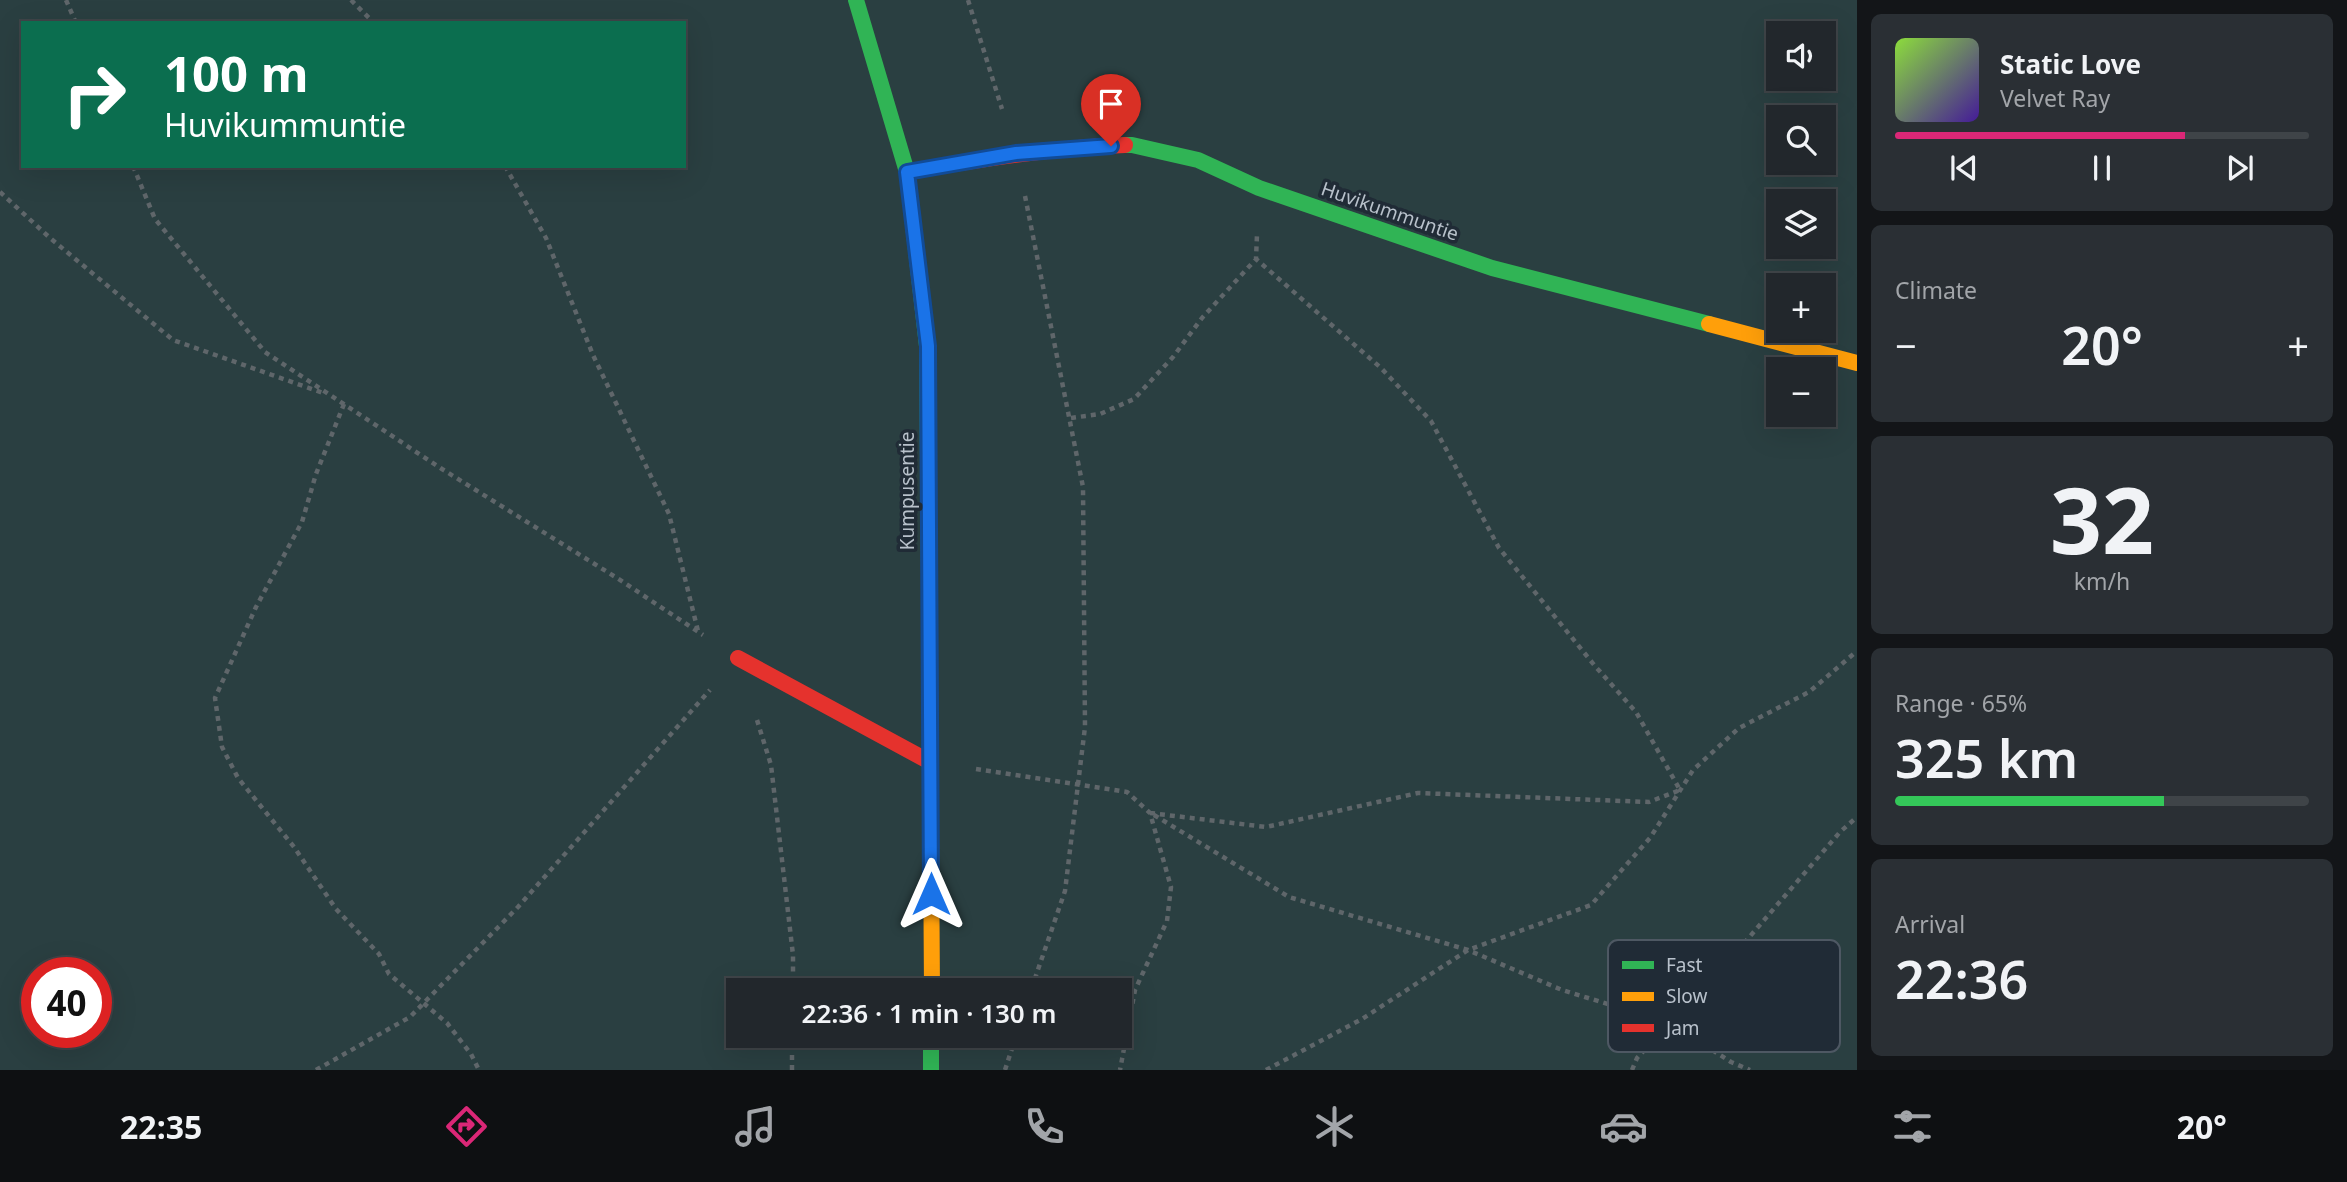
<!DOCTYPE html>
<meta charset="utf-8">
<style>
body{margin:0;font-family:"Noto Sans",sans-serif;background:#2a2f34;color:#f1f3f6;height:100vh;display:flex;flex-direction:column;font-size:26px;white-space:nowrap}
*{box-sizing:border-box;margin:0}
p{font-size:23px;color:#a2a5a9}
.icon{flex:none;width:38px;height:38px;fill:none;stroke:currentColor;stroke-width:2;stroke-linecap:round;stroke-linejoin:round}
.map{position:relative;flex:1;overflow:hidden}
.sheet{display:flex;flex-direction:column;gap:14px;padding:14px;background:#131518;width:490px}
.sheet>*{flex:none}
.banner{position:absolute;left:21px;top:21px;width:665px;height:147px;border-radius:0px;box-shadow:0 7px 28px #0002,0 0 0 2px #3f4448;background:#0b6e4f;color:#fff;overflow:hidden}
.tools{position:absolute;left:1766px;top:21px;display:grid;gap:14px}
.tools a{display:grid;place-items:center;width:70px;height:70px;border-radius:0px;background:#22272c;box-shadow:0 7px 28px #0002,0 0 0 2px #3f4448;font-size:35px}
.speed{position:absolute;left:21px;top:957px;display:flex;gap:14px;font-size:35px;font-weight:700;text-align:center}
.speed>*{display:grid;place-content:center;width:91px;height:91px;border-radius:50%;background:#22272c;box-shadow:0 7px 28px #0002,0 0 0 2px #3f4448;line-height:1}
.speed .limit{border:10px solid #d22;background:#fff;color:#111}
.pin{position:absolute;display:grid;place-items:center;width:60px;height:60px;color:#fff;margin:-72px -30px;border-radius:50% 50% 50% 0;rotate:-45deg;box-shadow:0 0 7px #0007}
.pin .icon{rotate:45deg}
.me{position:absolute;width:77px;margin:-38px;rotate:0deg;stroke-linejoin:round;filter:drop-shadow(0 0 5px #0008)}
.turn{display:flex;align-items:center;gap:24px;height:147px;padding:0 28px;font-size:32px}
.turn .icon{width:91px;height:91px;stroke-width:2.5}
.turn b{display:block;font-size:49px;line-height:60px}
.big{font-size:52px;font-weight:600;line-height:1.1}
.sheet .tile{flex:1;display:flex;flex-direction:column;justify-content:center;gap:10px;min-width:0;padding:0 24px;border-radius:10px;background:#2a2f34}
.sheet .dial{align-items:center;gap:0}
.dial b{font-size:91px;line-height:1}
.song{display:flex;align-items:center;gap:21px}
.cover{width:84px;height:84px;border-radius:10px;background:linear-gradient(135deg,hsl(90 70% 55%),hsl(260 70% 35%))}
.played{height:7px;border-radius:4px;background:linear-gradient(90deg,#db2777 70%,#3f4448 70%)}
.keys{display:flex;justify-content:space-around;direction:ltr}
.heat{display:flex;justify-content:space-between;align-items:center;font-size:38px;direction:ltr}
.charge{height:10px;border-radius:5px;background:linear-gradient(90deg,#34c759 65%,#3f4448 0)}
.trip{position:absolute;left:726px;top:978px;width:406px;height:70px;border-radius:0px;background:#22272c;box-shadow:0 7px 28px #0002,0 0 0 2px #3f4448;font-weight:600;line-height:70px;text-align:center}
.menu{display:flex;height:112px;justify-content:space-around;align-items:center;background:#0e1012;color:#a2a5a9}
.menu .icon{width:49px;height:49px}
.menu .current{color:#db2777}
.menu b{font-size:32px;color:#f1f3f6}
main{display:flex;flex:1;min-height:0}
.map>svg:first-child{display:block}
.green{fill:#2a3f41;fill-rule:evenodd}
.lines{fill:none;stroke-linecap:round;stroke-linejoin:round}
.path{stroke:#5f666a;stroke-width:4.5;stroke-dasharray:5 5;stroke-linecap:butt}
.fast{stroke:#30b455;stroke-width:16}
.slow{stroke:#ff9f0a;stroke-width:16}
.jam{stroke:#e5322d;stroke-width:16}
.route-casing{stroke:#114b97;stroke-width:18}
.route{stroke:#1a73e8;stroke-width:12}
.labels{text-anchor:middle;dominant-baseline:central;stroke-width:7;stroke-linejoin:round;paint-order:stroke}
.street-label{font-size:19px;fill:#b8c1cb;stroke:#202b36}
.key{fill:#202b36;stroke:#4e5863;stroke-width:2}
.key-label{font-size:19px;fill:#b8c1cb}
</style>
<main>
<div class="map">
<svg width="1857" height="1070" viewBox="0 0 1857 1070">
<rect width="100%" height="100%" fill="#2d343b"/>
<path class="green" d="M0,0h1857v1070h-1857zM23,23h661v143h-661zM1778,33h46v46h-46zM1778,117h46v46h-46zM1778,201h46v46h-46zM1778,285h46v46h-46zM1778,369h46v46h-46zM37,973h59v59h-59zM738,990h382v46h-382z"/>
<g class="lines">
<path class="path" d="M66,0l10,23
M351,0l23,23
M968,0l34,109
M133,166l22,53 110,133 177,117 175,109 86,57
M505,166l41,72 47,117 76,159 29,117
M0,192l50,46 123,102 150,53
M1025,196l58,291 2,240 -20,164 -34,99
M344,404l-28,70 -14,48 -46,85 -41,91 7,49 16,31 56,69 42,62 43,45 10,20 58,49 24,31 8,16
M1071,418l29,-4 34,-15 39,-42 29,-39 54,-59 1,-25
M757,720l14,45 22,190v35
M976,769l151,23 23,21 21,74 -4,34 -32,69 -15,80
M1150,813l116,14 152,-34 231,9 31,-12 -44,-78 -41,-46 -96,-118 -68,-127 -50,-53 -125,-109
M1154,815l135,82 179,53 94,40 108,33 61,39 19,8
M316,1070l94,-53 108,-110 192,-217
M792,1070v-34
M1005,1070l11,-34
M1266,1070l96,-51 106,-69 123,-45 59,-67 43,-68 46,-42 70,-36 48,-41
M1632,1070l5,-12 109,-117 94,-109 17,-15"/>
<path class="fast" d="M856,0l51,172 20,174 3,343
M1125,145h7l66,15 61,28 233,80 217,56
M931,1036v34"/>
<path class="slow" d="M1709,324l148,39
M930,689l2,301"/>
<path class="jam" d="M907,172c73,-13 144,-24 218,-27
M738,658l192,104"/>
</g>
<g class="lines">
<g class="route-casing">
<path id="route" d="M931,894l-3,-548 -21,-174 109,-19 95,-7"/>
</g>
<use href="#route" class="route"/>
</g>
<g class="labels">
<g class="street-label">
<text transform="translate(1390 211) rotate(19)">Huvikummuntie</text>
<text transform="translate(907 491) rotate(-90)">Kumpusentie</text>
</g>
</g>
<rect x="1608" y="940" width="232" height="112" rx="10" class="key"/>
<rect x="1622" y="961" width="32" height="8" fill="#30b455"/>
<rect x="1622" y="992" width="32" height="9" fill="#ff9f0a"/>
<rect x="1622" y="1024" width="32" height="8" fill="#e5322d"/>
<g class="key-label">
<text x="1666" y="972">Fast</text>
<text x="1666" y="1003">Slow</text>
<text x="1666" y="1035">Jam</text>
</g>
</svg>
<div class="tools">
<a><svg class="icon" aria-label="sound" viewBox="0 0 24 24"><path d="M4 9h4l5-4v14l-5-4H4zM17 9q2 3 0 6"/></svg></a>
<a><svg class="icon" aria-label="search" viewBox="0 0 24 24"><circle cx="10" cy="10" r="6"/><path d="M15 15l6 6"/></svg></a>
<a><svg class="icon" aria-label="layers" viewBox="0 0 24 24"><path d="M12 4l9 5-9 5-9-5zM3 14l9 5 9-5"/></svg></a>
<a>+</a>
<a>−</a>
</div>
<div class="speed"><div class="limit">40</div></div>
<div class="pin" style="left:1111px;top:146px;background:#d93025"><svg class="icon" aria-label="arrive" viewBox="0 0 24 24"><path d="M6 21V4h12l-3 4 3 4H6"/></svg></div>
<svg class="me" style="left:931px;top:894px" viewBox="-20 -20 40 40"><path d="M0-17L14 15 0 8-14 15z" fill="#1a73e8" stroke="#fff" stroke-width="4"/></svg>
<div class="trip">22:36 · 1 min · 130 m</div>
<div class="banner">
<div class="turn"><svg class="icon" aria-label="right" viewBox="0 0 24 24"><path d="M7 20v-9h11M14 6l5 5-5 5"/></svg><div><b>100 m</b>Huvikummuntie</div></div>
</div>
</div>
<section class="sheet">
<div class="tile">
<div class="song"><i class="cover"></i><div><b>Static Love</b><p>Velvet Ray</p></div></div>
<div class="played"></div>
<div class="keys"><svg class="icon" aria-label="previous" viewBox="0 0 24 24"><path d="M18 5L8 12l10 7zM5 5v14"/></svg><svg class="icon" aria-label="pause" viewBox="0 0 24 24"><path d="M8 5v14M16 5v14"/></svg><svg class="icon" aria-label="next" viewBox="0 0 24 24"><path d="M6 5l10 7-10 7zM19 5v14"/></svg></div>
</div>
<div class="tile"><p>Climate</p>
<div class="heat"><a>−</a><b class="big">20°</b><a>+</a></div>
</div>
<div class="tile dial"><b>32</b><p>km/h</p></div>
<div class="tile"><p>Range · 65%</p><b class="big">325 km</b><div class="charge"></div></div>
<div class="tile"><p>Arrival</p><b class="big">22:36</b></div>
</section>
</main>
<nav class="menu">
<b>22:35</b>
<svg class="icon current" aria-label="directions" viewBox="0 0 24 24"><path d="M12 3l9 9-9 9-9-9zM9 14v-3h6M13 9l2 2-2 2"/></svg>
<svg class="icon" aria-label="music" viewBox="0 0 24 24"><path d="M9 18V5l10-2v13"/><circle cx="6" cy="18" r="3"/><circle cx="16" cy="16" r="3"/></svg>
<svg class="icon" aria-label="phone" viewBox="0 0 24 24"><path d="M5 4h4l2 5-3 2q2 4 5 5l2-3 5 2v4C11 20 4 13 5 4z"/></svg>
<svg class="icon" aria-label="climate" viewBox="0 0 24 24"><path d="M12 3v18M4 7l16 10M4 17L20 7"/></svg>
<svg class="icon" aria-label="car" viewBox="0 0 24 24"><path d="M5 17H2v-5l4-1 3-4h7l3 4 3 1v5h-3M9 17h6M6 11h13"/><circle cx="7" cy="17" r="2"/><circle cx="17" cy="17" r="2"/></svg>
<svg class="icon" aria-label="filters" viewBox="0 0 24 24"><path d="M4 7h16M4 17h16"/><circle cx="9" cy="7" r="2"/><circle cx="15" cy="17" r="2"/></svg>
<b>20°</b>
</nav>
